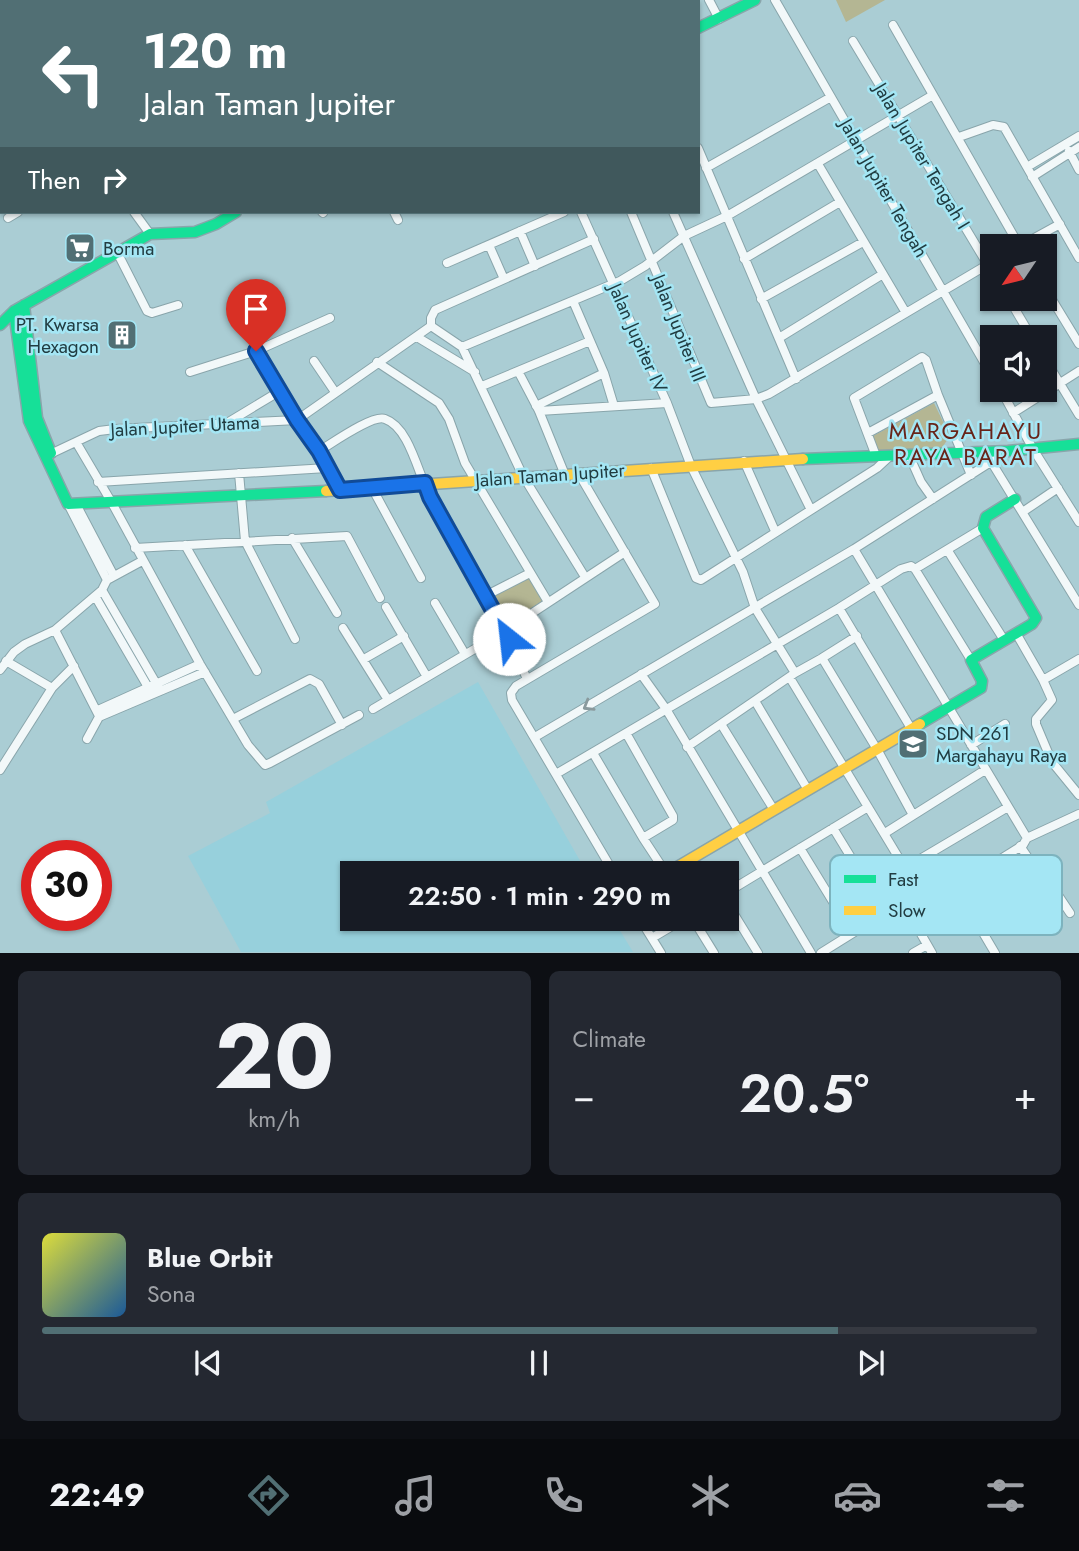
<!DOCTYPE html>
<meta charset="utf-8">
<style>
body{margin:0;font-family:Jost,sans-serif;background:#242831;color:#f1f3f6;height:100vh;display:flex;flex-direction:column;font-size:26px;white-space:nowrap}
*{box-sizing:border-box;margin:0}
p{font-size:23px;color:#9ea1a6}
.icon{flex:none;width:38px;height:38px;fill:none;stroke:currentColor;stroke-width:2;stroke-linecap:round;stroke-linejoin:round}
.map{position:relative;height:953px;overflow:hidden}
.details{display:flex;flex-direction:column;gap:18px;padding:18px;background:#0d0f14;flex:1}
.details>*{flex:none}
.guide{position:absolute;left:0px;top:0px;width:700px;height:214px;box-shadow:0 2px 5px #0004;background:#516f74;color:#fff;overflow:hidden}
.needle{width:46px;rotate:235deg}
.tools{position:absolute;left:980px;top:234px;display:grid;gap:14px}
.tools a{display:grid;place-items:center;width:77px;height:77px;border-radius:0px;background:#171b24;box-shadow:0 2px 5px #0004;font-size:35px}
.speed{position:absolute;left:21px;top:840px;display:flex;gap:14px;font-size:35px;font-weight:700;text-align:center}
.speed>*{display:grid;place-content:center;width:91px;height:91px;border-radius:50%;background:#171b24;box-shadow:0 2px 5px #0004;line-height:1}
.speed .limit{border:10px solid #d22;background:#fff;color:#111}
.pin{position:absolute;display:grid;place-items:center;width:60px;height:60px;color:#fff;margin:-72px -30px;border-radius:50% 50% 50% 0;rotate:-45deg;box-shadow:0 0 7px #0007}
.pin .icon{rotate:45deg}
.me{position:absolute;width:77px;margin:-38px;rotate:331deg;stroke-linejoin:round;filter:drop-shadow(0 0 5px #0008)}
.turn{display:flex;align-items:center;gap:24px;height:147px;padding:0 28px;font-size:32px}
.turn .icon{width:91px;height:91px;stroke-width:2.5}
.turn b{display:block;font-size:49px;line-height:60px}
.then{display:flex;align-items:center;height:66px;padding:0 28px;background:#0003;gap:14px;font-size:26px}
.big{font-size:52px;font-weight:600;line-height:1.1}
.details .tile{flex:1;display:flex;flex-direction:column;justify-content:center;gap:10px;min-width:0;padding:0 24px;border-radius:10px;background:#242831}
.details .dial{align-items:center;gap:0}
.dial b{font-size:91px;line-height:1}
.song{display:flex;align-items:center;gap:21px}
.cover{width:84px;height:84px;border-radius:10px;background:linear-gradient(135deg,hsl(60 70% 55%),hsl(210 70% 35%))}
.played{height:7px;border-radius:4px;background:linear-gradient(90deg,#516f74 80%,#363941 80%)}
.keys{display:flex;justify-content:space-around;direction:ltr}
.heat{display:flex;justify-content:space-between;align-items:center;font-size:38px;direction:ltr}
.details .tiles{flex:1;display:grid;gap:18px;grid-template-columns:1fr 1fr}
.tile:last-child{grid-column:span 2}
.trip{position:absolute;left:340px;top:861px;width:399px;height:70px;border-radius:0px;background:#171b24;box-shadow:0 2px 5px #0004;font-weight:600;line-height:70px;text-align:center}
.tabs{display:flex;height:112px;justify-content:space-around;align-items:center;background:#090b0e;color:#9ea1a6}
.tabs .icon{width:49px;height:49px}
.tabs .on{color:#516f74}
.tabs b{font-size:32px;color:#f1f3f6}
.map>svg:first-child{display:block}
.built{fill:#97d0dc}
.green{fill:#b4b693}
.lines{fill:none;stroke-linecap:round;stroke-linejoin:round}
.street-casing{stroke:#89a5ab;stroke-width:10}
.fast-casing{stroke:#89a5ab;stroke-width:13}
.slow-casing{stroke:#89a5ab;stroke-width:13}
.street{stroke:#f2f8f9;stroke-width:8}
.fast{stroke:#16e098;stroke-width:10}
.slow{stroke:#ffcf43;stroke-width:10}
.oneway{stroke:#8a9a9d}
.route-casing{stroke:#114b97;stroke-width:18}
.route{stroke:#1a73e8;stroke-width:12}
.labels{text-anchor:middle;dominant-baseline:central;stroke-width:5;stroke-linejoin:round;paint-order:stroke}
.street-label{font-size:19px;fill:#213c41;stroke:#a4e6f4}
.poi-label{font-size:19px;fill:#213c41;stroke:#a4e6f4;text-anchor:start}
.quarter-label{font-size:23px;letter-spacing:2px;fill:#682419;stroke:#a4e6f4}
.key{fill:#a4e6f4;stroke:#7db3be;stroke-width:2}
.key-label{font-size:19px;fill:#213c41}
</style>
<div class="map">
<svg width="1079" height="953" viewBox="0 0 1079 953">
<rect width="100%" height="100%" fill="#aacdd4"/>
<path class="built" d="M478,682l109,191h-235v46h261l20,33h-392l-53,-96 82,-43 -4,-11z"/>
<path class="green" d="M836,0h49l-39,22z
M934,403l16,33 -9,13 -62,3 -6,-16z
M529,577l15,24 -36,25 -17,-28z"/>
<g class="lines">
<g class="street-casing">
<path id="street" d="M106,0l3,2
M207,0l1,2
M258,0l1,2
M308,0l1,2
M358,0l1,2
M421,0l1,2
M482,0l1,2
M531,0l1,2
M550,0l1,2
M709,0l10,19
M775,0l217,376
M53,2l1,-2
M131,2l2,-2
M329,2l4,-2
M599,2l5,-2
M893,25l127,222
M853,41l139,231
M0,75l2,-3
M0,89l2,2
M959,137l34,-12 11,2 75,131
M698,148l98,231
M1069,151l10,19
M818,164l88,149
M1027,167l52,-31
M706,168l125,-71
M1032,177l47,-30
M134,212l16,22
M322,212l1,1
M394,212l4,8
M581,212l86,191 24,63 52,106 12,36 40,65
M631,212l80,191 45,-4 13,-5 223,-132
M673,212l83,187 55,111
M8,218l10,-6
M520,231l15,35
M489,245l15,34
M1018,247l42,-23
M118,254l29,57 5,2 26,-8
M744,259l96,-57
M447,263l117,-51
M1045,288l34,56
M761,299l102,-57
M1009,299l23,39
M573,301l31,72 10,33
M431,326l31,21 61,129 62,101
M431,326v-8l4,-8 159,-71
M417,337l58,35
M779,338l104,-64
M462,347l158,-66 25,-15 39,-30 43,-20 206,-121
M256,351l63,100 21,39
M1045,359l34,56
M314,361l21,31
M377,362l62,41 10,16 16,44 83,139
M518,371l21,40 26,64
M190,372l66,-21 74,-33
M482,386l108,-45
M1001,390l32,59 46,73
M536,406l68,-33
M539,411l128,-8
M1013,413l66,-42
M227,423l53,-32
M868,433l70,-38 33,80
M76,442l36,61 88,161 48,81 17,20 5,-2 89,-48
M319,451c12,-7 54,-37 66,-32 24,8 33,54 44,76 30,62 70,120 98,184
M909,455l12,27 12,17
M46,456l53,-25 16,-2 182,-9 134,-94
M876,456l-22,-58 68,-41 4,3 12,35
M744,461l31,70
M992,463l87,142
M651,468l45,110 5,2 176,-112 14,-13
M239,473l6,68 50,98
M579,474l76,130 -139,82 -5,7 1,7 102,173
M98,482l229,-14
M371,486l50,92
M68,504l39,76
M76,504l38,72
M1024,511l34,-23
M292,538l45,75
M185,545l72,126
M135,548l212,-12 33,62
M854,549l173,289 -4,7 -67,42 -47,26
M948,551l56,89
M915,569l56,91
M102,590l58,100
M95,596l57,98
M485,596l45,-23
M435,603l30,51
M386,607l41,70
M839,608l73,122
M343,628l45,72
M55,630l43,84
M1016,633l27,47 36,-21
M822,658l35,-22
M364,659l40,-23
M6,661l46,27
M0,670l14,-18 11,-8 30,-14 47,-40 5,-10 35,-19
M641,674l25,35 145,244
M790,678l136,225
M1043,680l9,20 -16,19v5l16,38 27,33
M755,701l53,89
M373,709l132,-78 120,-79
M98,710l102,-46
M233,719l77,-40 9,5 23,41
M721,724l53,86
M535,737l319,-188 154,-98
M87,739l12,-22 106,-45
M971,745l34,-21
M687,747l108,-74 27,-15 56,93 35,64
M593,753l50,85 30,-18v-4l-47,-83
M0,770l52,-82 22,-22
M556,774l283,-166 62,-39 10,-3 4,3 68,-41
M833,828l52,85
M885,833l100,-63
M643,838l23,35
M1027,838l52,-24
M1020,846l24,35
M800,848l52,85
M1000,859l31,44h3l22,-11 14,21
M905,868l103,-61
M956,887l39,66
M726,893l142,-86
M726,901l32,52
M640,919l21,34
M693,919l21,34
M652,938l32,-19
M821,953l64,-40 17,-7 7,7 23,40
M913,953l14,-8"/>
</g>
<g class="fast-casing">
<path id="fast" d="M698,28l57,-28
M24,305l13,113 14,35
M14,311l15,110 39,83 258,-13
M0,325l14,-14 136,-77 45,-2 21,-8 20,-12
M803,459l205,-8 71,-7
M920,724l61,-36 1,-7 -11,-21 61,-36 4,-6 -53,-90 3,-11 29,-18"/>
</g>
<g class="slow-casing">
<path id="slow" d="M326,491l477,-32
M667,873l253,-149"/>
</g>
<use href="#street" class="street"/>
<use href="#fast" class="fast"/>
<use href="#slow" class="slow"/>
</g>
<defs><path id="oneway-chevron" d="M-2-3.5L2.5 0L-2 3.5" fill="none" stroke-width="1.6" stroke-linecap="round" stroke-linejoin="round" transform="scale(1.75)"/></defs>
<use class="oneway" href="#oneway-chevron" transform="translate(588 706) rotate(149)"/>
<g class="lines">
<g class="route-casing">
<path id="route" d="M256,351l41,69 22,31 21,39 85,-7 5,14 79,142"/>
</g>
<use href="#route" class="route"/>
</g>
<defs>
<g id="supermarket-square" transform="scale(1.575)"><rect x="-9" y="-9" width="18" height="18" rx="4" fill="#516f74" stroke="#a4e6f4"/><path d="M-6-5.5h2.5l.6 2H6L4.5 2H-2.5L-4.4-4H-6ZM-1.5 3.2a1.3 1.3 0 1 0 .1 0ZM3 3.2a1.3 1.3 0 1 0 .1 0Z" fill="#fff"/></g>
<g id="building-square" transform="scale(1.575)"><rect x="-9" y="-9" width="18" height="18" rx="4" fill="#516f74" stroke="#a4e6f4"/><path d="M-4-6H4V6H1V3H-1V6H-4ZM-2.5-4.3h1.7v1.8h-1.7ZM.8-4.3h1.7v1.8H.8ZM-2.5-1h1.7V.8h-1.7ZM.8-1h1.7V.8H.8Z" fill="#fff"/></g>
<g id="school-square" transform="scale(1.575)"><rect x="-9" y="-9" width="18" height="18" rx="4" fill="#516f74" stroke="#a4e6f4"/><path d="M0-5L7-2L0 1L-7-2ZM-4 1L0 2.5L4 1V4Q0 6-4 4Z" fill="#fff"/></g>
</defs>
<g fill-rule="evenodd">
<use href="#supermarket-square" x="80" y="248"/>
<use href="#building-square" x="122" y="335"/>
<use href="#school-square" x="913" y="744"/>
</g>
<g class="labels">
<g class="street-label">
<text transform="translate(922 156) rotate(59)">Jalan Jupiter Tengah I</text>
<text transform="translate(884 188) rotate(60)">Jalan Jupiter Tengah</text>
<text transform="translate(679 328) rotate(68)">Jalan Jupiter III</text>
<text transform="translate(638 338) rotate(66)">Jalan Jupiter IV</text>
<text transform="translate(185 426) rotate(-3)">Jalan Jupiter Utama</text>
<text transform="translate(550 475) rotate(-4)">Jalan Taman Jupiter</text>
</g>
<g class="poi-label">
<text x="103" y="248">Borma</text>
<text x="99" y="324" text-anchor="end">PT. Kwarsa<tspan x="99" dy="22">Hexagon</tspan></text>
<text x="936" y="733">SDN 261<tspan x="936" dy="22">Margahayu Raya</tspan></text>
</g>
<g class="quarter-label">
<text x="966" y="431">MARGAHAYU<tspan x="966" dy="26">RAYA BARAT</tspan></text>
</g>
</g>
<rect x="830" y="855" width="232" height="80" rx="10" class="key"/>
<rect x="844" y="875" width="32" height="8" fill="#16e098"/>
<rect x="844" y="906" width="32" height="9" fill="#ffcf43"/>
<g class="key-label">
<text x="888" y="886">Fast</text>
<text x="888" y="917">Slow</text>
</g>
</svg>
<div class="tools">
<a><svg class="needle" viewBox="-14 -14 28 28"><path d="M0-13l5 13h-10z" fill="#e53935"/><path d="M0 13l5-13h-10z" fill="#9ea1a6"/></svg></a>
<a><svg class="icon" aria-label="sound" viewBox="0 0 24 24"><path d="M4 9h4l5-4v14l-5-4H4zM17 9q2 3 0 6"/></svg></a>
</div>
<div class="speed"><div class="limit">30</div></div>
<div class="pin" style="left:256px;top:351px;background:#d93025"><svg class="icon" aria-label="arrive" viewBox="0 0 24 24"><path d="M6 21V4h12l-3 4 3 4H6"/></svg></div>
<svg class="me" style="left:509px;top:639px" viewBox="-20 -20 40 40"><circle r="19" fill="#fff"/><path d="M0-13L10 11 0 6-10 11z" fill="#1a73e8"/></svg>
<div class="trip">22:50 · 1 min · 290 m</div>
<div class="guide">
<div class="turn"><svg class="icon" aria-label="left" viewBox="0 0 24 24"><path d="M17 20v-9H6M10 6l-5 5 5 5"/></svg><div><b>120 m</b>Jalan Taman Jupiter</div></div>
<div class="then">Then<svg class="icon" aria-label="right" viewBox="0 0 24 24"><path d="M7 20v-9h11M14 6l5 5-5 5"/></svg></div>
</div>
</div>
<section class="details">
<div class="tiles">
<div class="tile dial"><b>20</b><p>km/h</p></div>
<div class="tile"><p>Climate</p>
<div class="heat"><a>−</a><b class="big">20.5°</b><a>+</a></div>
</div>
<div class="tile">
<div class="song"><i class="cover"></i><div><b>Blue Orbit</b><p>Sona</p></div></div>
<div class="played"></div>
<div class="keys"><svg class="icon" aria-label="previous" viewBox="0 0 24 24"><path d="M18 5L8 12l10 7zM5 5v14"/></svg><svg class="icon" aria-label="pause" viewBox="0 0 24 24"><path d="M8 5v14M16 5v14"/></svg><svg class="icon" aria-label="next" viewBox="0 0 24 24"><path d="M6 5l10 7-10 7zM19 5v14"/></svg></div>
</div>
</div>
</section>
<nav class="tabs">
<b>22:49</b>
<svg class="icon on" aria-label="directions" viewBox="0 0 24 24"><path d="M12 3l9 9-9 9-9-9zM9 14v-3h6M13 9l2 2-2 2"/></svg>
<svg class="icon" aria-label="music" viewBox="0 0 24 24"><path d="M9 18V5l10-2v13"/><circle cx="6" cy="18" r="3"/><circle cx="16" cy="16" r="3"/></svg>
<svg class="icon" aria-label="phone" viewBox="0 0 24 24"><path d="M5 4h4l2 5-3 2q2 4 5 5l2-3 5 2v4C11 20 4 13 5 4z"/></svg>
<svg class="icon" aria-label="climate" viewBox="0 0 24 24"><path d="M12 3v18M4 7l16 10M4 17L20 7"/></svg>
<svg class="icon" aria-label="car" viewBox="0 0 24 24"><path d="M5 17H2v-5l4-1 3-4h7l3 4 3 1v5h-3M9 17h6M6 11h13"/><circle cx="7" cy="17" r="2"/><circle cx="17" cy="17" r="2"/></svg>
<svg class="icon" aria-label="filters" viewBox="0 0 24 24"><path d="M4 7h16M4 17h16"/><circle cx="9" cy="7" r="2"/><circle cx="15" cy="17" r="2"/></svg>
</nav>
